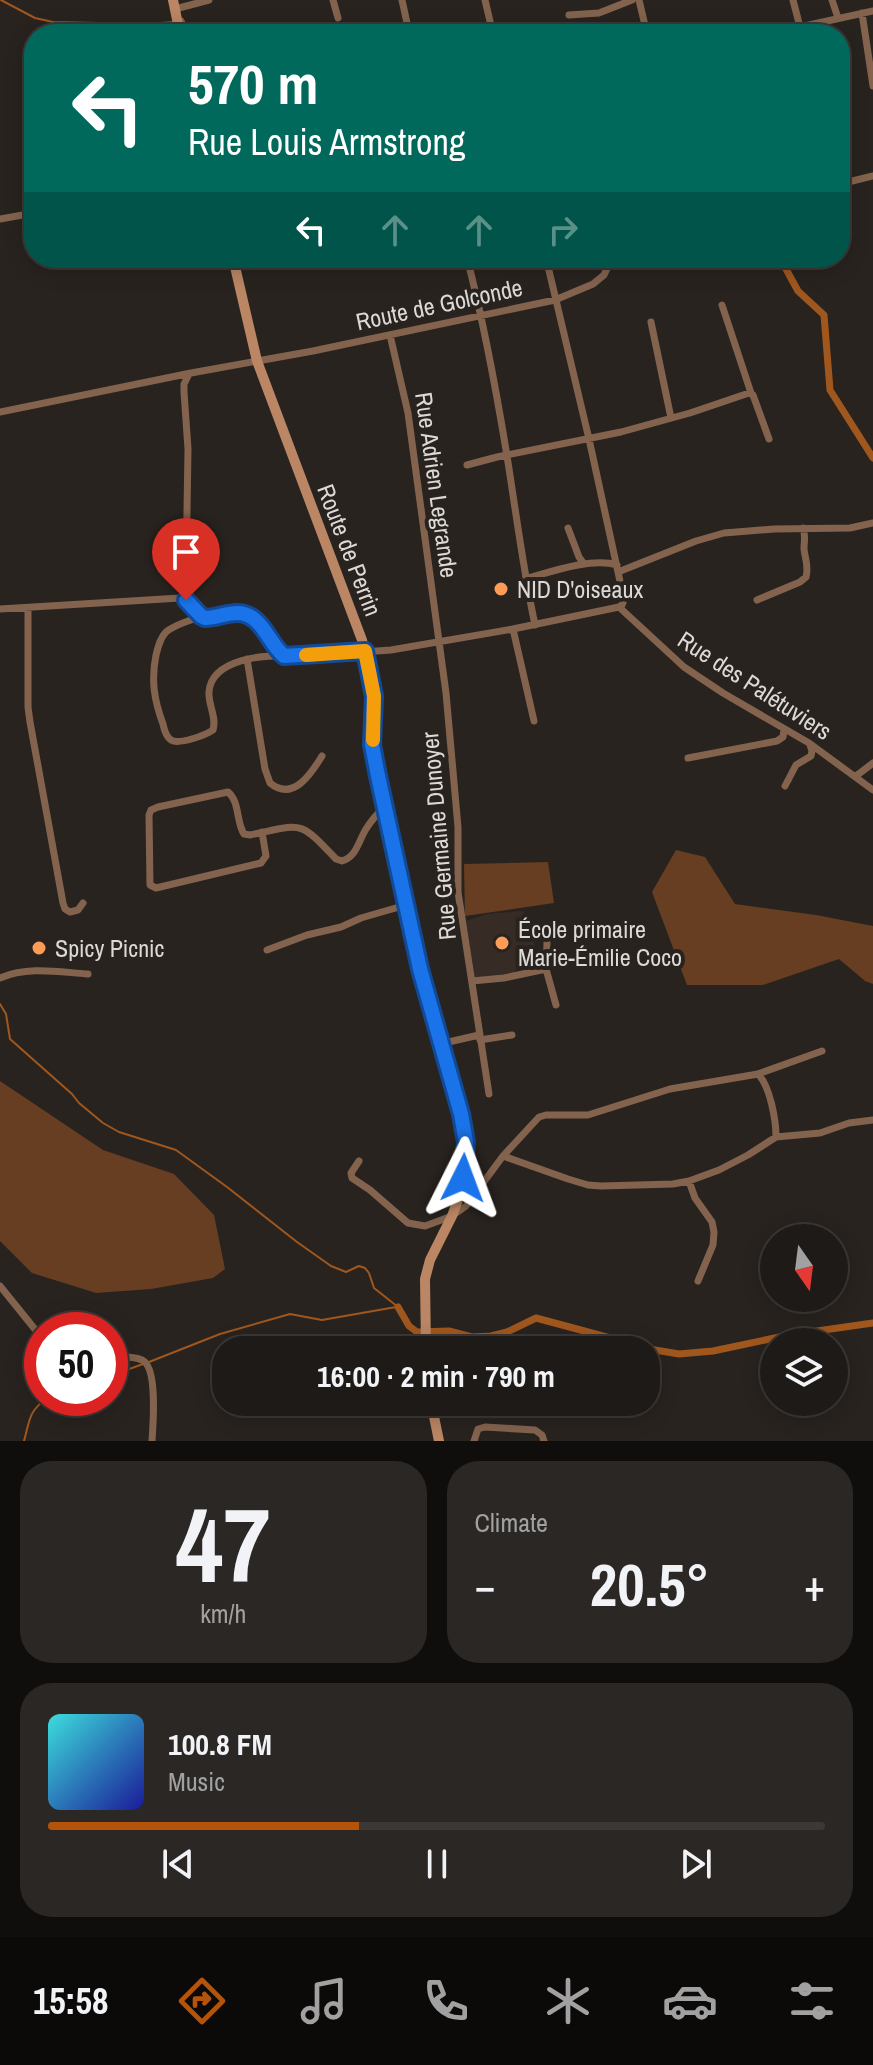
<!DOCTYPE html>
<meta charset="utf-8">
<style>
body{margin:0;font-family:"Archivo Narrow",sans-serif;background:#2b2724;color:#f1f3f6;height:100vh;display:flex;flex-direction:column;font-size:30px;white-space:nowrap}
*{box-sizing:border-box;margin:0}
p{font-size:26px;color:#a1a1a1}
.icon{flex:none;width:44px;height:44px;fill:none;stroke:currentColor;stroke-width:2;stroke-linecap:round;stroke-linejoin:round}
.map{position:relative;height:1441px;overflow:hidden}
.panel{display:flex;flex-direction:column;gap:20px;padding:20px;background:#100e0d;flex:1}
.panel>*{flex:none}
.top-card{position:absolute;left:24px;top:24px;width:826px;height:244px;border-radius:32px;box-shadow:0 4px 20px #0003,0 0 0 2px #3c3836;background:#00695c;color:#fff;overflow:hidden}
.needle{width:52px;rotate:166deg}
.fabs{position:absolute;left:760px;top:1224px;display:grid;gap:16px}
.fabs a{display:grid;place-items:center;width:88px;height:88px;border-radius:50%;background:#1e1a17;box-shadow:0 4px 20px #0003,0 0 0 2px #3c3836;font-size:40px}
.speed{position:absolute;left:24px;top:1312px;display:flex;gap:16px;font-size:40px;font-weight:700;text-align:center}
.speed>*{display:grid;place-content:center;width:104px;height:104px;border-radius:50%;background:#1e1a17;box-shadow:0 4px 20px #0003,0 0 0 2px #3c3836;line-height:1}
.speed .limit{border:12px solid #d22;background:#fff;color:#111}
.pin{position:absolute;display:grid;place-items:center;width:68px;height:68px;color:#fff;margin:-82px -34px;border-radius:50% 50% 50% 0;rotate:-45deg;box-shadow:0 0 8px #0007}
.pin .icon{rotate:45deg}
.me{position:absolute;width:88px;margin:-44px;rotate:3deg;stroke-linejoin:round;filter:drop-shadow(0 0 6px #0008)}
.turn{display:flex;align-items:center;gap:28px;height:168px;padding:0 32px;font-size:36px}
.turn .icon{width:104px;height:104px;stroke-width:2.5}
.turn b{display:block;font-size:56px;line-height:68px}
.lanes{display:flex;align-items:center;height:76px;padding:0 32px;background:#0003;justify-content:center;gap:40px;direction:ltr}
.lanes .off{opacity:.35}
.big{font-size:60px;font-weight:800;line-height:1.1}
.panel .widget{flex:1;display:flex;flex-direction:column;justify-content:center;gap:12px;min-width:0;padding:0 28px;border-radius:32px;background:#2b2724}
.panel .dial{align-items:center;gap:0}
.dial b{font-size:104px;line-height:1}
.song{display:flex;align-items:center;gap:24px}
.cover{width:96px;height:96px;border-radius:12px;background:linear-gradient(135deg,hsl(180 70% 55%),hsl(240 70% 35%))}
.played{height:8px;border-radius:4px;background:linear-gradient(90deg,#b45309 40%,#3c3836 40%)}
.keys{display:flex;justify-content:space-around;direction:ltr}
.heat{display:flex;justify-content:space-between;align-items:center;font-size:44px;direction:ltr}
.panel .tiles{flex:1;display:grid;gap:20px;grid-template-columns:1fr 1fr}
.widget:last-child{grid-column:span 2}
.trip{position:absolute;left:212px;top:1336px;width:448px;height:80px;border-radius:32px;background:#1e1a17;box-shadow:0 4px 20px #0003,0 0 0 2px #3c3836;font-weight:800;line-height:80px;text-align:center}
.dock{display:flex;height:128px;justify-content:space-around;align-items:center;background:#0c0a09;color:#a1a1a1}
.dock .icon{width:56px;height:56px}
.dock .active{color:#b45309}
.dock b{font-size:36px;color:#f1f3f6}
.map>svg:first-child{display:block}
.built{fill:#362c25}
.green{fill:#673e21}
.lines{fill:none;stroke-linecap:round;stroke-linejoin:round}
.stream{stroke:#a0571e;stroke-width:2}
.canal{stroke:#a0571e;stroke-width:7}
.street{stroke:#83634e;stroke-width:7}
.secondary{stroke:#ba8663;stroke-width:10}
.route-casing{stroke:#114b97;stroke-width:20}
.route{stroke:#1a73e8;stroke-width:14}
.slow{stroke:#f59e0b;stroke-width:14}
.poi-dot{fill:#fd9c56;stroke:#28231f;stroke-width:3}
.labels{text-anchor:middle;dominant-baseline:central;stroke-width:8;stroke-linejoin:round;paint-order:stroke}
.street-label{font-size:24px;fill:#dcd9d6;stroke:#28231f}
.poi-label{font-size:24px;fill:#dcd9d6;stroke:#28231f;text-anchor:start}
</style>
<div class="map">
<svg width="873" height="1441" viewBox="0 0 873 1441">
<rect width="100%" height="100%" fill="#28231f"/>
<path class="built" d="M523,911l19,54 -24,3 -6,6 -38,4 -8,-57 21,-7z"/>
<path class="green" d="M676,850l29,7 30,47 81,11 57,11v58l-8,-3 -26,-22 -76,26h-76l-35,-93z
M548,862l6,41 -89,13 -1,-52z
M0,1081l103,69 71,24 40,41 11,54 -12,9 -62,11 -55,4 -64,-20 -32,-32z"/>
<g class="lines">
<path class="stream" d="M1,0l34,18 18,4 92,2 30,-2
M0,1004l6,10 4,25 62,55 7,9 24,20 16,9 57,18 51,37 70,55 34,24 15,6 13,-6 6,2 4,5 5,15 24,19
M149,1362l71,-28 70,-20 32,6 74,-13
M110,1376l33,-12
M24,1441c6,-21 4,-29 23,-43"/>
<path class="canal" d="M181,21l6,13
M780,258l18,33 26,24 6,75 43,68
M398,1307l11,19 8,6 32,-1 23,6 19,-1 16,-4 29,-14 119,32 24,4 34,-3 76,-16 84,-12"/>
<path class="street" d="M333,0l5,18
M402,0l5,23
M485,0l8,34
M639,0l8,34
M793,0l7,27
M832,0l6,18
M175,9l34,-9
M862,13l11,73
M569,15l30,-2 33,-13
M795,34l5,-7 73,-16
M840,184l33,-8
M0,219l34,-6
M467,258c17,65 29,131 40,198 9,56 16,113 28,169
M546,258l43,181 29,133 6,28 -2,5 -3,2
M722,305l29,88
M651,322l20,96
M390,335l18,78 38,280 12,134v65l31,202
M0,412l191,-39 122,-22 242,-51 38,-16 11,-9 8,-17
M467,465l30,-8 124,-25 69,-19 59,-20 4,2 16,44
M568,528l11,29 5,7
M618,572l78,-31 28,-8 50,-4 76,-1 23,-5
M525,579c25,-7 67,-22 92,-14
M757,600l43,-18 6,-5c3,-11 -1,-18 -2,-28 0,-9 2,-13 -1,-21
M188,601l-2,-26 2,-126 -4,-57v-8l5,-10
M619,607l65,60 39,26 86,50 64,47
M0,609l180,-11c12,3 14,15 25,20 11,0 21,-4 32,-5 24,-1 31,28 45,42
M28,609v98l2,15 33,181 2,6 5,3 8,-2 5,-7
M201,616c-11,5 -26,8 -35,16 -6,6 -8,15 -10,23 -5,25 -2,45 7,69 1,5 3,13 8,16 8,5 35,-5 42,-10 4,-13 -5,-25 -4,-38 2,-33 58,-39 82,-35l100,-7 122,-21 106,-22
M513,629l21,92
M247,659l18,110 5,14c23,19 41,-9 52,-27
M688,758l89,-17 6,-4 1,-8
M856,776l17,-13
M785,786l11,-21 15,-9 1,-5 -2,-6
M262,832l4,24 -5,7 -105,25 -6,-3 -1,-70 2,-5 7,-3 70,-15c12,10 8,30 16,42l6,1c53,-11 48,-16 86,24l6,2c15,-5 16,-19 24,-32 5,-8 11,-15 18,-22
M547,943l-1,26 10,36
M267,950l40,-15 34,-8 20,-9 45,-13
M0,978c28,-12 58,-6 88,-4
M472,981l32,-3 42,-9
M480,1040l32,-5
M440,1044l39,-9
M758,1074c12,12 18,46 18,63
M503,1156l65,23 20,6 13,1 72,-2 16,-3 30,-11 29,-15 28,-18 44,-4 29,-10 24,-3
M359,1161l-8,12 1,5 18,12 38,33 17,3 27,-10 14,-10 37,-50 36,-39 7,-2h42l82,-26 88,-15 64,-23
M689,1181l6,17 17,24 2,10 -1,13 -15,36
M0,1286l42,52
M110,1356c9,1 23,0 32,4 16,7 11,65 10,81
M474,1441l4,-12 7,-2 50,3 7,5 2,6"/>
<path class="secondary" d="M173,0l7,34
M233,258l24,103 105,279 12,56 -2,49 12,62 36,162 44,161 1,36 -6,31 -7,19 -22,44 -5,19 1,71
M431,1402l8,39"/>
</g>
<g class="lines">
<g class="route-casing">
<path id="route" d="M186,600l15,16 4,2c11,0 21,-5 32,-5 25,0 31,30 47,43l81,-5 9,45 -2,49 6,31 42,193 41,145 5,28 -3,36"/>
</g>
<use href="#route" class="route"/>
<path class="slow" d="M306,655l59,-4 9,45 -1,44"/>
</g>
<g class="poi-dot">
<circle cx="501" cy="589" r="8"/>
<circle cx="502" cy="943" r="8"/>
<circle cx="39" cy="948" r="8"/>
</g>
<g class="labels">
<g class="street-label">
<text transform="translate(439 304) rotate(-12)">Route de Golconde</text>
<text transform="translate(437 485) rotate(82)">Rue Adrien Legrande</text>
<text transform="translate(350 550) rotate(69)">Route de Perrin</text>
<text transform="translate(755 685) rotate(33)">Rue des Palétuviers</text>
<text transform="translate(438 836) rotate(-95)">Rue Germaine Dunoyer</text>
</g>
<g class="poi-label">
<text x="517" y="589">NID D'oiseaux</text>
<text x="518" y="929">École primaire<tspan x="518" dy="28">Marie-Émilie Coco</tspan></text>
<text x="55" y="948">Spicy Picnic</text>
</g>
</g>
</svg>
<div class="fabs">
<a><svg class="needle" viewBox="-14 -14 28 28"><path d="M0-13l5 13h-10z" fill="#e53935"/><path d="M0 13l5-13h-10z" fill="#a1a1a1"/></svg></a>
<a><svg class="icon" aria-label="layers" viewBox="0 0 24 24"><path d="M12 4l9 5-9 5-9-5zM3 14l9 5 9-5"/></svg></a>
</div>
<div class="speed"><div class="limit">50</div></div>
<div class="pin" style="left:186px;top:600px;background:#d93025"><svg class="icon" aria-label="arrive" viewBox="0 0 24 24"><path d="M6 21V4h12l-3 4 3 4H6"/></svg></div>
<svg class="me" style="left:463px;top:1178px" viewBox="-20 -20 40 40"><path d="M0-17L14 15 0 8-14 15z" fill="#1a73e8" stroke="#fff" stroke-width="4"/></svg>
<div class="trip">16:00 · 2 min · 790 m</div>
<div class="top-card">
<div class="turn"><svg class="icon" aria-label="left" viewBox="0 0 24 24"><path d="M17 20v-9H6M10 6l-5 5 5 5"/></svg><div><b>570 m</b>Rue Louis Armstrong</div></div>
<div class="lanes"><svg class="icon" aria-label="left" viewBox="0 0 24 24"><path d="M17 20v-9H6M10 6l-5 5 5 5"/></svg><svg class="icon off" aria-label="ahead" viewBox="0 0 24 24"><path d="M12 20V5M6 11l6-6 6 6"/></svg><svg class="icon off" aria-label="ahead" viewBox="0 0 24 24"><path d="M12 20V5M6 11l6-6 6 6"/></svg><svg class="icon off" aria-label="right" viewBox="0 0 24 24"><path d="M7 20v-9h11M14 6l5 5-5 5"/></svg></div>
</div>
</div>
<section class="panel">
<div class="tiles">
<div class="widget dial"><b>47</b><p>km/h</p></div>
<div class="widget"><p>Climate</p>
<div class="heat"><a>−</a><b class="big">20.5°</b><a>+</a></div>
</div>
<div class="widget">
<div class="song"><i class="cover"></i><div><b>100.8 FM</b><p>Music</p></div></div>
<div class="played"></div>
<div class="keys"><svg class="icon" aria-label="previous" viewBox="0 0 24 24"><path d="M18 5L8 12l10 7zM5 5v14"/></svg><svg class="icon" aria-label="pause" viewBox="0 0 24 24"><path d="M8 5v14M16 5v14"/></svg><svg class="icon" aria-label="next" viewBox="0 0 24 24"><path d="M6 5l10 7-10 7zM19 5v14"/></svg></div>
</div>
</div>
</section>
<nav class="dock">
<b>15:58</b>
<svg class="icon active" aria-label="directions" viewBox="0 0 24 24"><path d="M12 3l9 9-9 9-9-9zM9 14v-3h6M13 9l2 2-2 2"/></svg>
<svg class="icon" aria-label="music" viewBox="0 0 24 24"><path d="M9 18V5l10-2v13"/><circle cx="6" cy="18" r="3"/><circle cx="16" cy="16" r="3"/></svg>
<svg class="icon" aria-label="phone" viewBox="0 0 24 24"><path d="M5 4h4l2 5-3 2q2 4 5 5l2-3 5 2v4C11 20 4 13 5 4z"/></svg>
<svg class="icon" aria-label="climate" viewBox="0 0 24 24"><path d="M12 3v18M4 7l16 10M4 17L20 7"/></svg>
<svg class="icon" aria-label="car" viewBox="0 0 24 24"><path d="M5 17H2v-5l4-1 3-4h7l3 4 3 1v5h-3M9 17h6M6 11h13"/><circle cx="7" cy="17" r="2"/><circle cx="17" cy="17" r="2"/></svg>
<svg class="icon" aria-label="filters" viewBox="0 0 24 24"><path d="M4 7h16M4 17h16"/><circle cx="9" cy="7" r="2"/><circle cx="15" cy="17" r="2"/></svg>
</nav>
